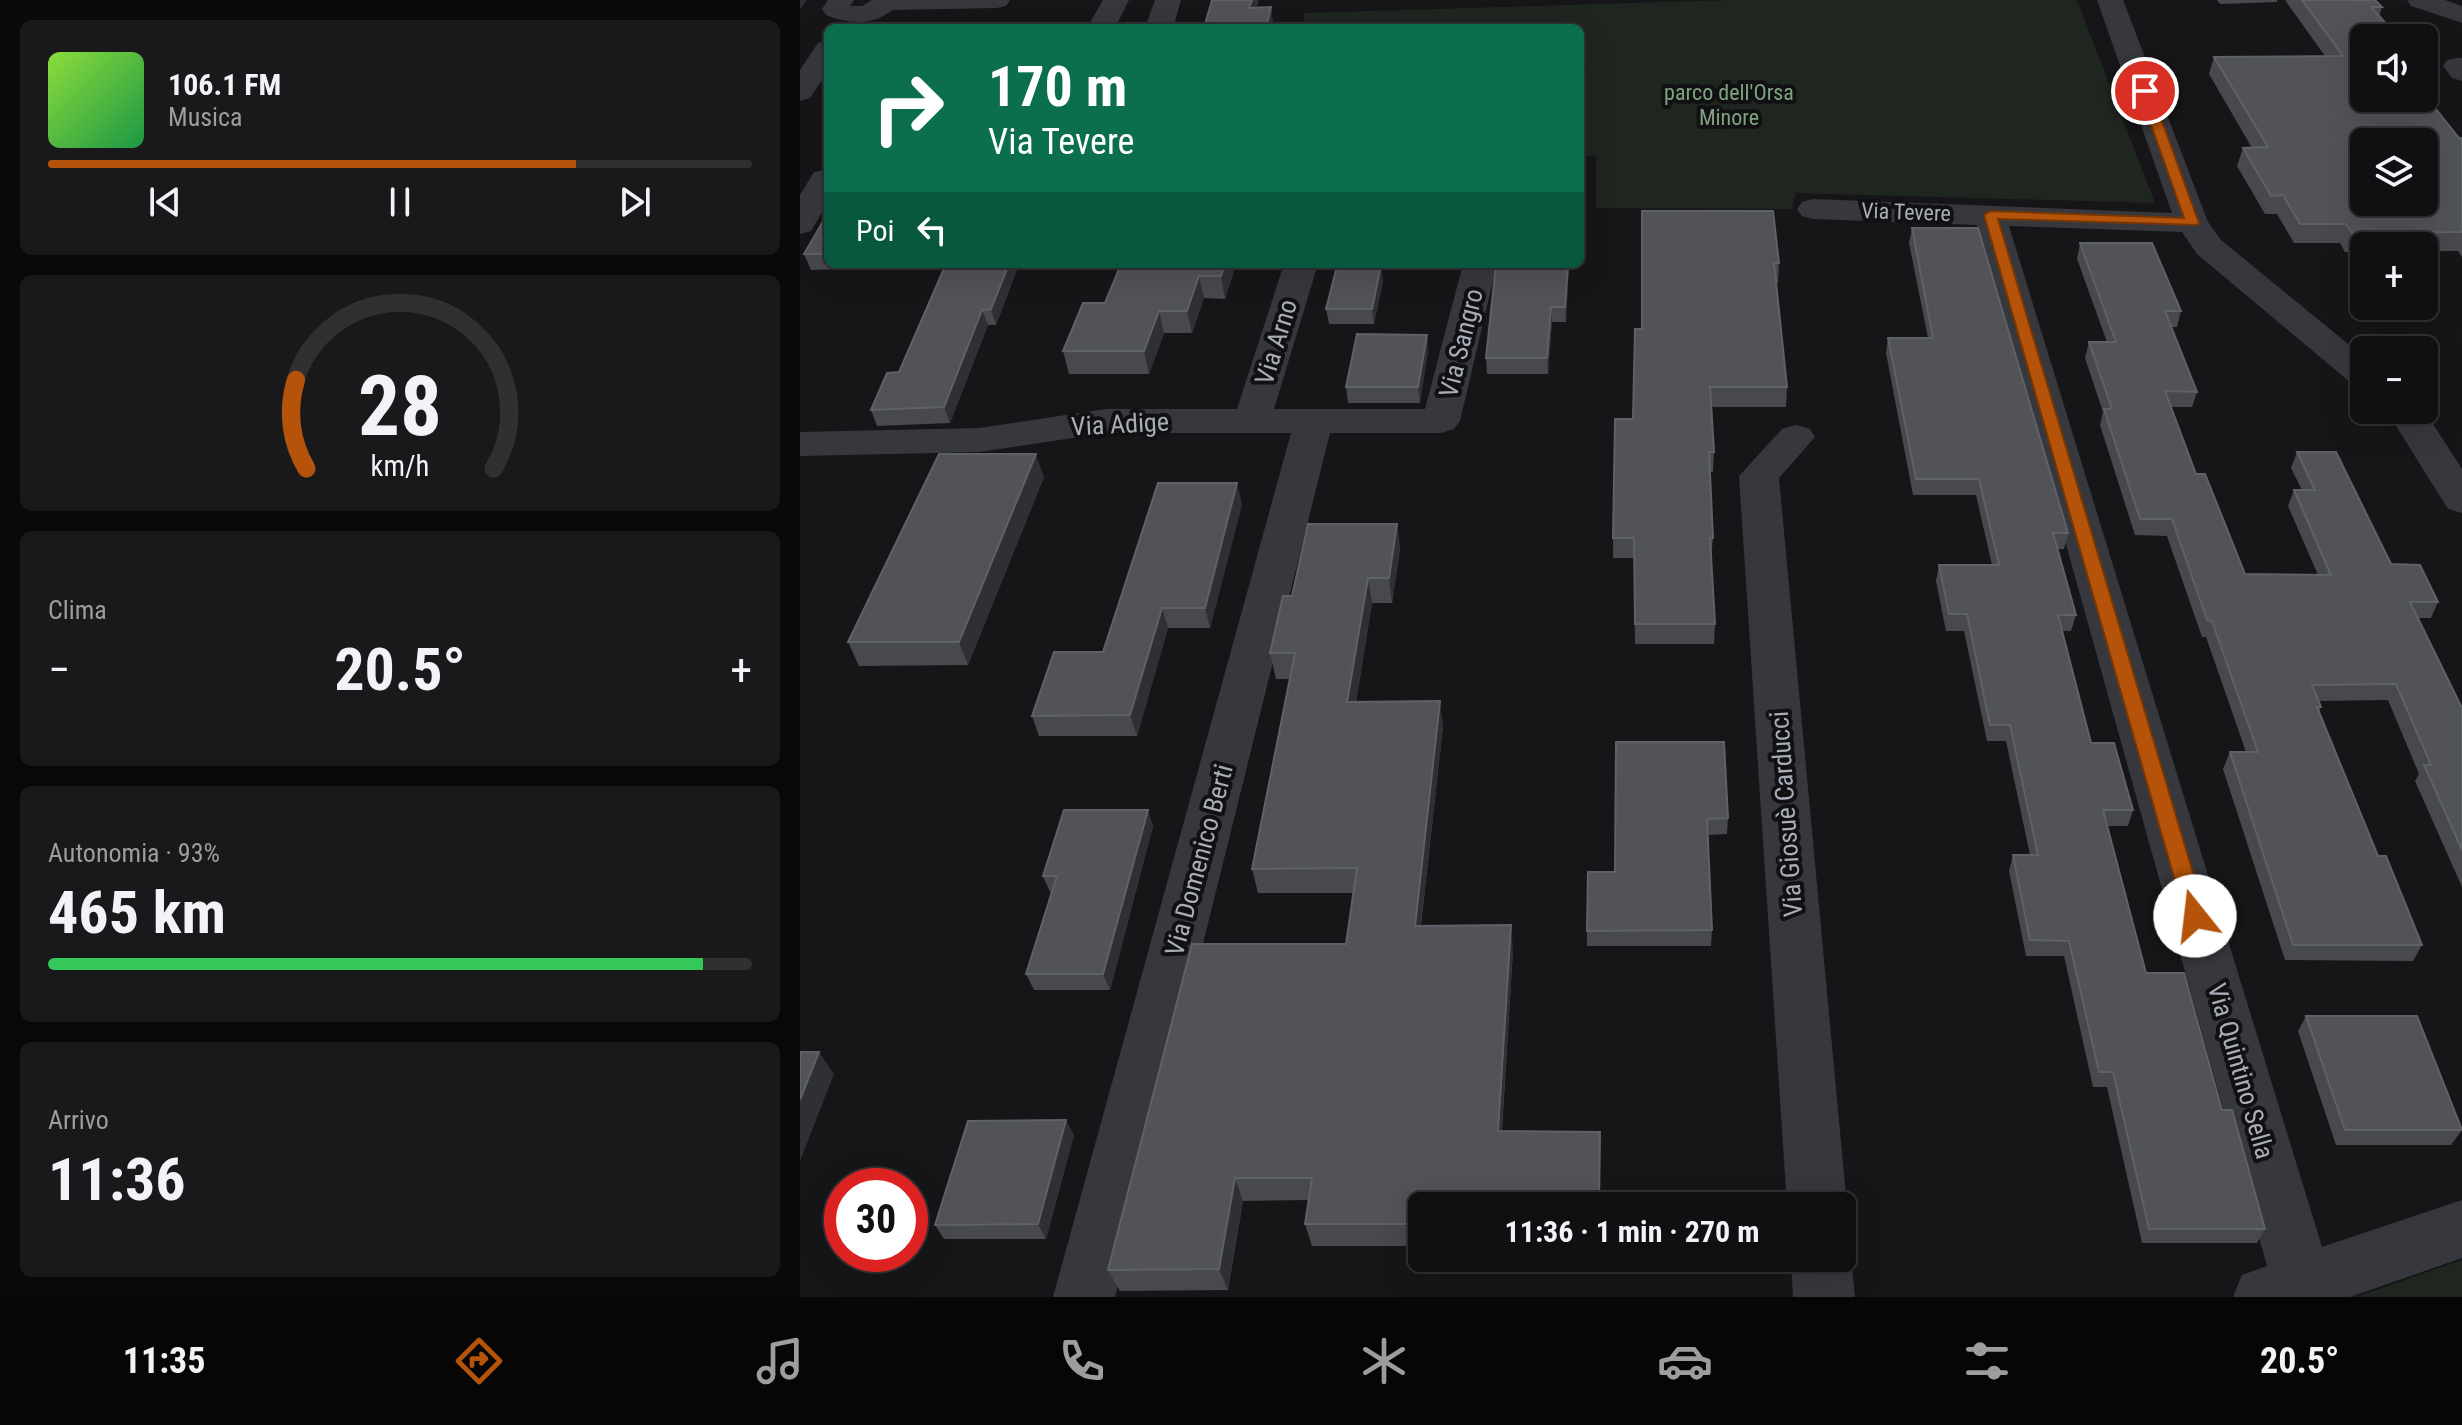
<!DOCTYPE html>
<html lang="it">
<meta charset="utf-8">
<style>
body{margin:0;font-family:"Roboto Condensed",sans-serif;background:#19191b;color:#f1f3f6;height:100vh;display:flex;flex-direction:column;font-size:30px;white-space:nowrap}
*{box-sizing:border-box;margin:0}
p{font-size:26px;color:#9c9d9f}
.icon{flex:none;width:44px;height:44px;fill:none;stroke:currentColor;stroke-width:2;stroke-linecap:round;stroke-linejoin:round}
.map{position:relative;flex:1;overflow:hidden}
.drawer{display:flex;flex-direction:column;gap:20px;padding:20px;background:#09090a;width:800px}
.drawer>*{flex:none}
.banner{position:absolute;left:24px;top:24px;width:760px;height:244px;border-radius:12px;box-shadow:0 8px 32px #0002,0 0 0 2px #303032;background:#0b6e4f;color:#fff;overflow:hidden}
.controls{position:absolute;left:1550px;top:24px;display:grid;gap:16px}
.controls a{display:grid;place-items:center;width:88px;height:88px;border-radius:12px;background:#101012;box-shadow:0 8px 32px #0002,0 0 0 2px #303032;font-size:40px}
.speed{position:absolute;left:24px;top:1168px;display:flex;gap:16px;font-size:40px;font-weight:700;text-align:center}
.speed>*{display:grid;place-content:center;width:104px;height:104px;border-radius:50%;background:#101012;box-shadow:0 8px 32px #0002,0 0 0 2px #303032;line-height:1}
.speed .limit{border:12px solid #d22;background:#fff;color:#111}
.pin{position:absolute;display:grid;place-items:center;width:68px;height:68px;color:#fff;margin:-34px;border:4px solid #fff;border-radius:50%;box-shadow:0 2px 8px #0007}
.me{position:absolute;width:88px;margin:-44px;rotate:344deg;stroke-linejoin:round;filter:drop-shadow(0 0 6px #0008)}
.turn{display:flex;align-items:center;gap:28px;height:168px;padding:0 32px;font-size:36px}
.turn .icon{width:104px;height:104px;stroke-width:2.5}
.turn b{display:block;font-size:56px;line-height:68px}
.then{display:flex;align-items:center;height:76px;padding:0 32px;background:#0003;gap:16px;font-size:30px}
.big{font-size:60px;font-weight:700;line-height:1.1}
.drawer .card{flex:1;display:flex;flex-direction:column;justify-content:center;gap:12px;min-width:0;padding:0 28px;border-radius:12px;background:#19191b}
.drawer .dial{align-items:center;gap:0}
.dial svg{height:208px;overflow:visible;fill:none;stroke:#303032;stroke-width:7;stroke-linecap:round;text-anchor:middle}
.dial text{fill:#f1f3f6;stroke:none}
.song{display:flex;align-items:center;gap:24px}
.cover{width:96px;height:96px;border-radius:12px;background:linear-gradient(135deg,hsl(90 70% 55%),hsl(140 70% 35%))}
.played{height:8px;border-radius:4px;background:linear-gradient(90deg,#b45309 75%,#303032 75%)}
.keys{display:flex;justify-content:space-around;direction:ltr}
.heat{display:flex;justify-content:space-between;align-items:center;font-size:44px;direction:ltr}
.charge{height:12px;border-radius:6px;background:linear-gradient(90deg,#34c759 93%,#303032 0)}
.trip{position:absolute;left:608px;top:1192px;width:448px;height:80px;border-radius:12px;background:#101012;box-shadow:0 8px 32px #0002,0 0 0 2px #303032;font-weight:700;line-height:80px;text-align:center}
.tab-bar{display:flex;height:128px;justify-content:space-around;align-items:center;background:#060607;color:#9c9d9f}
.tab-bar .icon{width:56px;height:56px}
.tab-bar .on{color:#b45309}
.tab-bar b{font-size:36px;color:#f1f3f6}
main{display:flex;flex:1;min-height:0}
.map>svg:first-child{display:block}
.green{fill:#1e261f}
.lines{fill:none;stroke-linecap:round;stroke-linejoin:round}
.minor{fill:#37383d;fill-rule:evenodd}
.wall{fill:#47494d}
.shaded-wall{fill:#2f3033}
.building{fill:#525359;stroke:#5f6168;stroke-width:2;fill-rule:evenodd}
.route{fill:#b45309;stroke:#753606;stroke-width:2}
.labels{text-anchor:middle;dominant-baseline:central;stroke-width:8;stroke-linejoin:round;paint-order:stroke}
.far-park-label{font-size:22px;fill:#7fa381;stroke:#111113}
.far-street-label{font-size:22px;fill:#a8adb8;stroke:#111113}
.street-label{font-size:26px;fill:#a8adb8;stroke:#111113}
</style>
<main>
<section class="drawer">
<div class="card">
<div class="song"><i class="cover"></i><div><b>106.1 FM</b><p>Musica</p></div></div>
<div class="played"></div>
<div class="keys"><svg class="icon" aria-label="previous" viewBox="0 0 24 24"><path d="M18 5L8 12l10 7zM5 5v14"/></svg><svg class="icon" aria-label="pause" viewBox="0 0 24 24"><path d="M8 5v14M16 5v14"/></svg><svg class="icon" aria-label="next" viewBox="0 0 24 24"><path d="M6 5l10 7-10 7zM19 5v14"/></svg></div>
</div>
<div class="card dial"><svg viewBox="0 0 100 80">
<path d="M14 69A42 42 0 1 1 86 69"/>
<path d="M14 69A42 42 0 0 1 10 35" stroke="#b45309"/>
<text x="50" y="56" font-size="32" font-weight="700">28</text>
<text x="50" y="72" font-size="11">km/h</text>
</svg></div>
<div class="card"><p>Clima</p>
<div class="heat"><a>−</a><b class="big">20.5°</b><a>+</a></div>
</div>
<div class="card"><p>Autonomia · 93%</p><b class="big">465 km</b><div class="charge"></div></div>
<div class="card"><p>Arrivo</p><b class="big">11:36</b></div>
</section>
<div class="map">
<svg width="1662" height="1297" viewBox="0 0 1662 1297">
<rect width="100%" height="100%" fill="#161618"/>
<path class="green" d="M930,0h347l78,203 -359,-10 -4,16 -196,-1v-52l-16,-1v-127h-277l1,-15z
M1662,1260v37h-106z"/>
<g class="lines">
<path class="minor" d="M28,0h26l-4,6h12l10,-6h138l-4,6 -9,2 -105,2c-19,16 -45,14 -66,5l-4,-6z
M303,0h26l-14,28h-28z
M355,0h26l-8,28h-28z
M1297,0h26l85,222 13,18 143,117v29l-13,-3 -154,-129 -15,-22 -173,-6 313,1021 140,-47v58l-112,39h-117l9,-22 25,-9 -290,-1041 -164,-6 -11,-3 -5,-7 5,-7 11,-3 359,14z
M1607,0h38l17,6v17l-51,-17z
M28,41v30l-18,27 -10,3v-31l18,-27z
M1657,58h5v23l-10,-3 -9,-12 4,-6z
M25,170h3v32l-17,29 -11,3v-39l14,-23z
M484,264h34l-44,145h151l38,-145h34l-37,157 -6,8 -13,4h-111l-215,864h-62l238,-864h-185l-127,19 -179,4v-24l179,-4 127,-19h131z
M1586,410h38l38,59v44l-14,-4z
M996,425l14,4 5,8 -36,41 68,728 -5,10v-10h-55l-48,-730 43,-47z
M1042,1237l9,21 4,39h-62l-2,-39h51z"/>
</g>
<path class="wall" d="M1417,0h60v2l-57,2z
M1485,0h90l7,7 -3,9 -15,22 95,100h3v119l-4,-6h-34v-5h-60v6h-19l-5,-9h-46l-17,-29h-12l-28,-48 6,-18h9l-43,-74 5,-17 111,-1z
M842,211l137,52 -1,20h-2l11,104 -1,20h-75l3,45 -1,20h-3l3,66 -2,20 4,66 -1,20h-79l-1,-86h-21v-20l20,-119 9,-90z
M28,213v51h40l-2,4 -55,2 -7,-16z
M1112,228l156,305 -4,16h-6l18,66 -5,16h-9l29,112 42,67 -5,16h-21l39,147 76,137 43,119 -8,14h-115l-35,-156h-14l-29,-131h-38l-17,-85 4,-16h17l-24,-114h-19l-23,-110h-18l-10,-50 3,-16h53l-16,-70h-63l-27,-142 2,-15h40l-19,-95z
M1280,243l101,68 -4,16h-6l26,65 -5,15h-21l25,67 49,100 73,1 -30,-69 6,-16h8l-11,-22 6,-16 94,112 47,38 -7,16h-13l44,90v179l-47,-106 4,-7 -31,-74 -70,1 3,6 -2,4 59,145 44,89 -9,16 -128,-1 -62,-191 7,-17h16l-40,-115h-4l-35,-101 -32,-1 -35,-110 3,-13 -18,-54 4,-16h18l-30,-83z
M219,264l-23,61h-8l-38,98 -73,3 -6,-16 28,-38z
M321,264h115l-11,35 -21,-1 -12,35h-28l-15,41h-80l-6,-23 42,-48z
M569,264h92l-3,6h-77l2,11 -9,43h-45l-3,-15 43,-44z
M769,264l-3,58h-14l-4,52h-61l-1,-16z
M627,335l1,15 -8,53h-72l-2,-16z
M244,477l-76,188 -109,1 -11,-24z
M442,504l-32,124h-42l-31,108h-98l-7,-20 71,-64z
M597,524l3,25 -8,54h-20l-16,99 87,24 -22,200 92,24 -11,181 99,23 -179,52v40h-110l-7,-22 4,-24 -66,1 -15,89 -108,1 -12,-21 238,-326 7,-51h-95l-6,-24 38,-190h-14l-6,-26 22,-57z
M816,742l112,76 -1,16 -19,1 4,95 -1,16h-124v-15l28,-59z
M353,826l-43,164h-76l-8,-16 26,-82h-2l-7,-16z
M1506,1016l156,114 -11,15h-115l-38,-114z
M274,1135l-28,104h-102l-9,-14z"/>
<path class="shaded-wall" d="M0,0h7l-7,9z
M452,0h7l-7,21 -3,-13z
M471,7l2,14 -2,7h-5z
M209,264h10l-23,61 -5,-16z
M425,264h11l-11,35 -4,-23z
M768,264h1l-3,58 -1,-15z
M581,265l2,16 -9,43 -2,-15z
M399,276l5,22 -12,35 -5,-22z
M751,307l1,15 -4,52 -1,-16z
M182,310l6,15 -38,98 -6,-16z
M359,311l5,22 -15,41 -5,-23z
M627,335l1,15 -8,53 -2,-16z
M236,454l8,23 -76,188 -9,-23z
M437,483l5,21 -32,124 -5,-20z
M597,524l3,25 -8,54 -3,-25z
M568,578l4,25 -20,124 -5,-25z
M362,608l6,20 -31,108 -7,-21z
M640,701l3,25 -25,224 -3,-24z
M348,810l5,16 -43,164 -7,-16z
M711,925l2,25 -13,204 -2,-23z
M19,1052l15,22 -34,87v-61z
M266,1120l8,15 -28,104 -8,-15z
M435,1178l8,23 -15,89 -9,-21z"/>
<path class="building" d="M412,0h40l-3,8 22,-1 -5,21h-62z
M1502,0h73l7,7h-11l28,31h-35v60h60v-4l35,44h3v94l-110,1 -6,-9h-46l-17,-29 -12,1 -28,-48 25,-1 -54,-90 129,-1zM1564,142h60v60h-60z
M842,211h131l6,52h-5l13,124h-77l4,65h-5l4,86h-3l5,86h-80l-1,-86h-21l2,-119h18l2,-90h7z
M28,213v41h-24z
M1112,228h66l90,305h-15l23,82h-18l33,128h23l19,67h-30l43,163h38l38,137h10l33,119h-116l-36,-157h-14l-30,-131 -39,-1 -17,-85h25l-28,-130h-20l-23,-111h-18l-10,-49h60l-20,-86h-63l-28,-141h45z
M1280,243h72l29,68h-16l32,81 -32,-1 31,83h9l40,100 86,1 -37,-85h21l-18,-38h39l55,112 29,1 18,37h-28l52,106v142l-38,-85h7l-35,-81 -84,1 9,22h-4l61,149h8l36,89h-129l-63,-193h28l-46,-131 -5,-1 -35,-101h-32l-36,-110h8l-23,-67h27z
M146,264h63l-18,45 -9,1 -38,97 -73,3 16,-37 12,-1z
M321,264h104l-4,12h-22l-12,35h-28l-15,40h-81l20,-48h22z
M696,264h72l-3,43h-14l-4,51h-61z
M581,265l-9,44h-46l11,-43z
M557,334l70,1 -9,52h-72z
M139,454h97l-77,188h-111z
M358,483h79l-32,125h-43l-32,107 -98,1 22,-64h49z
M508,524h89l-8,54h-21l-21,124 93,-1 -25,225 96,-1 -13,206 102,1 -1,74h-177v18h-117l7,-46h-77l-16,91 -111,1 84,-326h154l11,-76 -105,1 43,-216h-25l13,-57h9z
M816,742h108l4,76 -21,1 5,111 -125,1 1,-59h27z
M264,810h84l-45,164h-77l31,-98h-14z
M1506,1016h111l45,114h-117z
M0,1052h19l-19,48z
M266,1120l-28,104 -103,1 33,-104z"/>
<path class="route" d="M1345,88l6,3 48,132 -2,2 -199,-6 208,697 -3,7 -8,2 -7,-2 -3,-7 -201,-701 6,-4 194,7 -45,-127z"/>
<g class="labels">
<g class="far-park-label">
<text x="929" y="92">parco dell'Orsa<tspan x="929" dy="25">Minore</tspan></text>
</g>
<g class="far-street-label">
<text transform="translate(1106 212) rotate(2)">Via Tevere</text>
</g>
<g class="street-label">
<text transform="translate(476 342) rotate(-73)">Via Arno</text>
<text transform="translate(661 343) rotate(-76)">Via Sangro</text>
<text transform="translate(320 424) rotate(-3)">Via Adige</text>
<text transform="translate(986 814) rotate(-94)">Via Giosuè Carducci</text>
<text transform="translate(399 860) rotate(-75)">Via Domenico Berti</text>
<text transform="translate(1441 1071) rotate(74)">Via Quintino Sella</text>
</g>
</g>
</svg>
<div class="controls">
<a><svg class="icon" aria-label="sound" viewBox="0 0 24 24"><path d="M4 9h4l5-4v14l-5-4H4zM17 9q2 3 0 6"/></svg></a>
<a><svg class="icon" aria-label="layers" viewBox="0 0 24 24"><path d="M12 4l9 5-9 5-9-5zM3 14l9 5 9-5"/></svg></a>
<a>+</a>
<a>−</a>
</div>
<div class="speed"><div class="limit">30</div></div>
<div class="pin" style="left:1345px;top:91px;background:#d93025"><svg class="icon" aria-label="arrive" viewBox="0 0 24 24"><path d="M6 21V4h12l-3 4 3 4H6"/></svg></div>
<svg class="me" style="left:1395px;top:916px" viewBox="-20 -20 40 40"><circle r="19" fill="#fff"/><path d="M0-13L10 11 0 6-10 11z" fill="#b45309"/></svg>
<div class="trip">11:36 · 1 min · 270 m</div>
<div class="banner">
<div class="turn"><svg class="icon" aria-label="right" viewBox="0 0 24 24"><path d="M7 20v-9h11M14 6l5 5-5 5"/></svg><div><b>170 m</b>Via Tevere</div></div>
<div class="then">Poi<svg class="icon" aria-label="left" viewBox="0 0 24 24"><path d="M17 20v-9H6M10 6l-5 5 5 5"/></svg></div>
</div>
</div>
</main>
<nav class="tab-bar">
<b>11:35</b>
<svg class="icon on" aria-label="directions" viewBox="0 0 24 24"><path d="M12 3l9 9-9 9-9-9zM9 14v-3h6M13 9l2 2-2 2"/></svg>
<svg class="icon" aria-label="music" viewBox="0 0 24 24"><path d="M9 18V5l10-2v13"/><circle cx="6" cy="18" r="3"/><circle cx="16" cy="16" r="3"/></svg>
<svg class="icon" aria-label="phone" viewBox="0 0 24 24"><path d="M5 4h4l2 5-3 2q2 4 5 5l2-3 5 2v4C11 20 4 13 5 4z"/></svg>
<svg class="icon" aria-label="climate" viewBox="0 0 24 24"><path d="M12 3v18M4 7l16 10M4 17L20 7"/></svg>
<svg class="icon" aria-label="car" viewBox="0 0 24 24"><path d="M5 17H2v-5l4-1 3-4h7l3 4 3 1v5h-3M9 17h6M6 11h13"/><circle cx="7" cy="17" r="2"/><circle cx="17" cy="17" r="2"/></svg>
<svg class="icon" aria-label="filters" viewBox="0 0 24 24"><path d="M4 7h16M4 17h16"/><circle cx="9" cy="7" r="2"/><circle cx="15" cy="17" r="2"/></svg>
<b>20.5°</b>
</nav>
